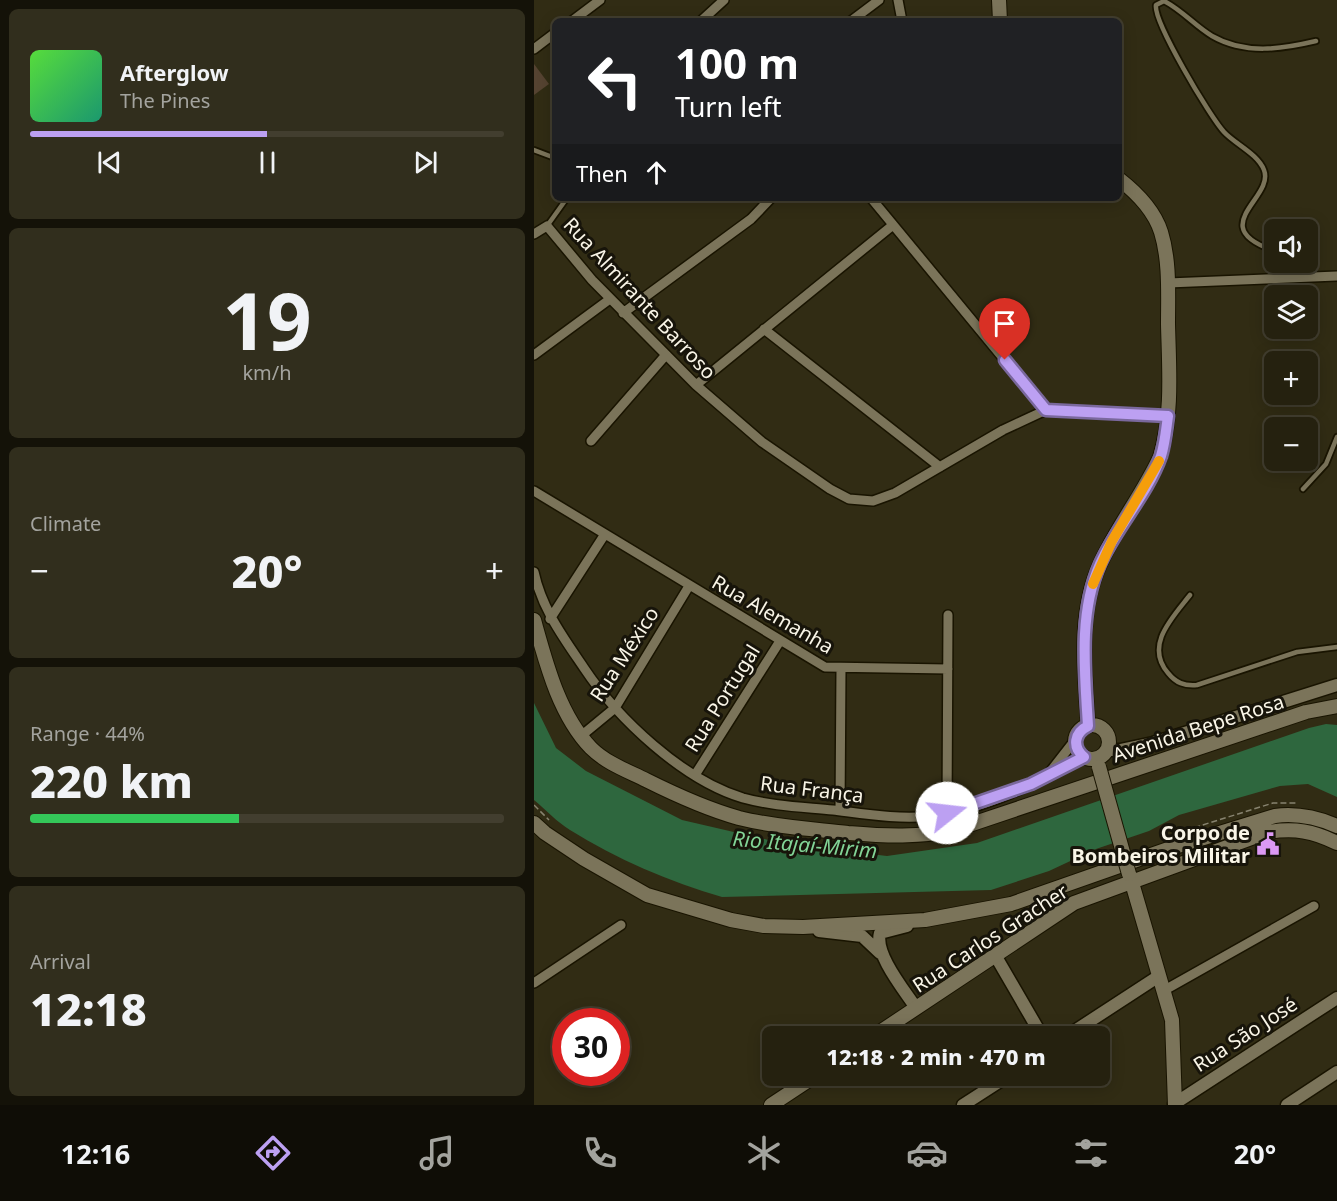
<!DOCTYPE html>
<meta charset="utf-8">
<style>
body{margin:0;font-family:"Noto Sans",sans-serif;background:#312e1d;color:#f1f3f6;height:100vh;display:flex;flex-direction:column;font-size:22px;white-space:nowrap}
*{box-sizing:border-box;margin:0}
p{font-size:20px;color:#a3a39e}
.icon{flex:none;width:33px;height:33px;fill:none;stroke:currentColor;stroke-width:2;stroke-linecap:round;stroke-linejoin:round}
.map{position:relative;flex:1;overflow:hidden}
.details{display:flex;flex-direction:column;gap:9px;padding:9px;background:#141208;width:534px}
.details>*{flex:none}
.guide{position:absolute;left:18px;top:18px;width:570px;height:183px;border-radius:9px;box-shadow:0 3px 15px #0003,0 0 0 2px #423e2f;background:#202124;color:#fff;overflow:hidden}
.controls{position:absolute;left:730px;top:219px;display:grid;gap:12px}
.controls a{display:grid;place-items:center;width:54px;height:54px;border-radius:9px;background:#25210f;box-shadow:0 3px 15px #0003,0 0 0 2px #423e2f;font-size:30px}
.speed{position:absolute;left:18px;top:1008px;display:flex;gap:12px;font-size:30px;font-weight:700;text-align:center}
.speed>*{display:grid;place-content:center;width:78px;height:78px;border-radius:50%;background:#25210f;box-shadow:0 3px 15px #0003,0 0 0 2px #423e2f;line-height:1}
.speed .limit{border:9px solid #d22;background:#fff;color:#111}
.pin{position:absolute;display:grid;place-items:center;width:51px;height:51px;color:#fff;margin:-62px -26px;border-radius:50% 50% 50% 0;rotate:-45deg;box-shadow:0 0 6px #0007}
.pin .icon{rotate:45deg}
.me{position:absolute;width:66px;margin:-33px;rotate:74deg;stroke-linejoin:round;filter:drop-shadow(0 0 4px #0008)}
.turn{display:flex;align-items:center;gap:21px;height:126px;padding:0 24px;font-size:27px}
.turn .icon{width:78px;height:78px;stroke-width:2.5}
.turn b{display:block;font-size:42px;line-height:51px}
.then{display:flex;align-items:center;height:57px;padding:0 24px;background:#0003;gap:12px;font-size:22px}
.big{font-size:45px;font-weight:800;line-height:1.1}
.details .widget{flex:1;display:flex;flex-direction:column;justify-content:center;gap:9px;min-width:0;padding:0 21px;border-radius:9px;background:#312e1d}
.details .dial{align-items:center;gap:0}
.dial b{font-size:78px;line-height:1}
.song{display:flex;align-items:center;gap:18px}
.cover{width:72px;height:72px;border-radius:9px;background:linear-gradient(135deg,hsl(110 70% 55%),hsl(160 70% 35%))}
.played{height:6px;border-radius:3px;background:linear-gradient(90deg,#bca0f2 50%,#423e2f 50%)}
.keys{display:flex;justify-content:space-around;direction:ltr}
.heat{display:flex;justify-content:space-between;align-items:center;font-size:33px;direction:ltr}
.charge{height:9px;border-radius:4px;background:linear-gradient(90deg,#34c759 44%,#423e2f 0)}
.trip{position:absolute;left:228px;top:1026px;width:348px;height:60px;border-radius:9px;background:#25210f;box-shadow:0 3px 15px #0003,0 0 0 2px #423e2f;font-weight:800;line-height:60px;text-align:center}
.dock{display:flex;height:96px;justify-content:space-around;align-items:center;background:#0f0d06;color:#a3a39e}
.dock .icon{width:42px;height:42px}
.dock .current{color:#bca0f2}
.dock b{font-size:27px;color:#f1f3f6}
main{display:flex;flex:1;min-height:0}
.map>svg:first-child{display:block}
.water{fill:#2e673e}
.building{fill:#554331}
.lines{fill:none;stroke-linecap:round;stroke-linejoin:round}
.service-casing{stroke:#191400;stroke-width:8}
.minor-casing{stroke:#191400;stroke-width:12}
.tertiary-casing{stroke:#191400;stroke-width:15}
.secondary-casing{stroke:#191400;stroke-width:16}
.path{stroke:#87836f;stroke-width:1.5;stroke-dasharray:6 3;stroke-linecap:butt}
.service{stroke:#7b745a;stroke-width:4.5}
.minor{stroke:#7b745a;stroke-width:9}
.tertiary{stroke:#7b745a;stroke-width:12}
.secondary{stroke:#7b745a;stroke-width:14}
.secondary-bridge-casing{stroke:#191400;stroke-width:16;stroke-linecap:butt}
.secondary-bridge{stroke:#7b745a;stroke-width:14}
.route-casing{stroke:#7a689d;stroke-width:15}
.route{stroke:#bca0f2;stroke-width:10}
.slow{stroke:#f59e0b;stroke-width:10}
.labels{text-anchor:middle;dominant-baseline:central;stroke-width:6;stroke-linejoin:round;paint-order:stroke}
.street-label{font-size:20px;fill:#f9f5e7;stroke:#17140a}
.poi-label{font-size:20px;font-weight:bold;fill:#f9f5e7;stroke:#17140a;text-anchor:end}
.water-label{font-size:21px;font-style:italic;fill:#82d496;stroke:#17140a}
</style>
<main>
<section class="details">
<div class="widget">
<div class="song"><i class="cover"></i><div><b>Afterglow</b><p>The Pines</p></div></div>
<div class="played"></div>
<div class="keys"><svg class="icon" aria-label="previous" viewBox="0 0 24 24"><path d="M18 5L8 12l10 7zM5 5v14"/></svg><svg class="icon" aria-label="pause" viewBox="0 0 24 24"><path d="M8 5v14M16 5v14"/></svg><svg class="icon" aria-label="next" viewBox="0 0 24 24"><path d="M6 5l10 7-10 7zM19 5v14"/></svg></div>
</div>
<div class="widget dial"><b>19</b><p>km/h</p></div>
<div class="widget"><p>Climate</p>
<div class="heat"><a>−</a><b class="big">20°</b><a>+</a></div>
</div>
<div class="widget"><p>Range · 44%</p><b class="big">220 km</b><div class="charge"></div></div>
<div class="widget"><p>Arrival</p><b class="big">12:18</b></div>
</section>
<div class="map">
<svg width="803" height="1105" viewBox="0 0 803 1105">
<rect width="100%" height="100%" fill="#312c14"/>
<path class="water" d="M0,703l22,45 30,23 96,49 104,24 101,12 90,-13 332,-115 17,-4 11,1v72l-29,-13 -28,2 -101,29 -30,16 -53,18 -47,22 -58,19 -269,7c-52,-15 -106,-38 -152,-67 -13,-8 -24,-20 -36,-30z"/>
<path class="building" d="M0,64l15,20 -15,11z"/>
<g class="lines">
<g class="service-casing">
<path id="service" d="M0,150l21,8
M13,226l20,-28
M741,251c-72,-24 0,-53 -11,-81 -6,-16 -29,-26 -40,-38 -14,-15 -71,-111 -68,-127l8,-4c18,9 31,25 48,35 33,19 70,13 104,5
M768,262l13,14
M769,489l23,-25 11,-27
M656,595c-17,22 -46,50 -22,78 8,10 16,13 29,12l100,-33 40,-5"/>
</g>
<g class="minor-casing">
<path id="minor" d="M364,0l4,21
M38,21l28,-21
M167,21l23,-21
M317,21l28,-21
M0,49l21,-16
M337,198l175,212
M0,234l13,-8 45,54 104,105 66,57 68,47 19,10 24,2 22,-8 108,-63 43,-20 122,6
M634,283l169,-7
M89,313l128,-94 20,-21
M230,329l176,138
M0,355l76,-56
M162,385l197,-160
M57,441l74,-85
M0,491l291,176 123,2
M0,572c8,37 29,65 50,96 34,51 99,112 159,130 29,8 60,9 90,12 32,4 67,10 99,6 53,-7 106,-33 152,-59
M16,619l55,-85
M47,736l34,-28 74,-122
M516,772l25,-32
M161,775l85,-134
M306,811l1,-142
M413,813l1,-198
M0,983l87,-58
M629,991l151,-85"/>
</g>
<g class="tertiary-casing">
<path id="tertiary" d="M573,750h13l33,-7 184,-58
M373,926l-27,7c-6,21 25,58 36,75
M285,931l43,5 18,17
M461,955l47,81
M533,1036l92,-60
M640,1104l163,-106
M429,1105l45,-29
M753,1105l50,-33"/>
</g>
<g class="secondary-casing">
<path id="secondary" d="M465,0l1,21
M0,620c12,43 25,95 57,128 15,15 37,23 55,32 30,15 61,29 93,38 36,9 73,11 109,15 37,3 72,5 109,-4l349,-117 31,-6
M541 742a17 17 0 1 1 34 0a17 17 0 1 1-34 0Z
M554,726c-3,-54 -11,-114 13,-164 17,-37 42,-68 59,-105 13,-43 9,-89 8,-133 0,-30 2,-63 -7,-92 -7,-22 -24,-39 -42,-53
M0,823l11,10 39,26 63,36 84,25 33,6 39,1 122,-7 86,-16 157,-55 107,-33c22,-3 41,1 62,10
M596,876l42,144 3,85
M340,1036l200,-133 194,-71c27,-4 45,-1 69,11
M237,1105l44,-29"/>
</g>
<path class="path" d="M0,805l15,15
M643,833l96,-30h23"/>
<use href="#service" class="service"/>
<use href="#minor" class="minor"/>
<use href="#tertiary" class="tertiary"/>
<use href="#secondary" class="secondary"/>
<g class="secondary-bridge-casing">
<path id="secondary-bridge" d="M565,767l30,107"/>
</g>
<use href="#secondary-bridge" class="secondary-bridge"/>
</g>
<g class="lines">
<g class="route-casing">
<path id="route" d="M413,813l84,-29 53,-27c-12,-10 -10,-24 4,-31 -3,-53 -10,-112 12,-162 17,-38 47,-69 61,-108 4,-13 5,-26 7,-40l-122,-6 -41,-50"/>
</g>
<use href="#route" class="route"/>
<path class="slow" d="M559,584l19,-43 47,-80"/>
</g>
<defs>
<g id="civic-bare" transform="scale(1.8)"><path d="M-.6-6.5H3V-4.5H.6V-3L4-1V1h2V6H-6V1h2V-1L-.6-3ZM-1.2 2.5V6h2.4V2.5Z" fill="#dc99f4" stroke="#17140a" stroke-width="2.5" paint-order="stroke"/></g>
</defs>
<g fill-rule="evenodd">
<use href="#civic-bare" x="734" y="844"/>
</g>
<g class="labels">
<g class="street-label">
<text transform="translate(106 298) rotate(47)">Rua Almirante Barroso</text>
<text transform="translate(239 614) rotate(30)">Rua Alemanha</text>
<text transform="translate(90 654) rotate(-57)">Rua México</text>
<text transform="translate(188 698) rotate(-58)">Rua Portugal</text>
<text transform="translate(664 728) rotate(-18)">Avenida Bepe Rosa</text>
<text transform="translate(278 789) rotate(7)">Rua França</text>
<text transform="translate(456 938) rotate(-33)">Rua Carlos Gracher</text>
<text transform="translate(711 1034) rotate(-33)">Rua São José</text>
</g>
<g class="poi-label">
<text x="716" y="832">Corpo de<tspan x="716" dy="23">Bombeiros Militar</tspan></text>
</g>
<g class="water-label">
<text transform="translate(271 844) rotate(5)">Rio Itajaí-Mirim</text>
</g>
</g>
</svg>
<div class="controls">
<a><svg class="icon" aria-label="sound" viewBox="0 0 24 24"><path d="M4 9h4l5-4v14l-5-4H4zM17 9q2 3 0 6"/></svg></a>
<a><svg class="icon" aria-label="layers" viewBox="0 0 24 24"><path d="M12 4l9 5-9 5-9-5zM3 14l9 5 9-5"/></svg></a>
<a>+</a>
<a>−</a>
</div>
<div class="speed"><div class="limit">30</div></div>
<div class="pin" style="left:471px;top:360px;background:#d93025"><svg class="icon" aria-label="arrive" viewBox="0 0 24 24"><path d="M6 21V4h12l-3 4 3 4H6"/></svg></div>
<svg class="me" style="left:413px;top:813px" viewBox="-20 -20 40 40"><circle r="19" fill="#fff"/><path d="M0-13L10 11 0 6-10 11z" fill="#bca0f2"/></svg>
<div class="trip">12:18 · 2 min · 470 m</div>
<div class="guide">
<div class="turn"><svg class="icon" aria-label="left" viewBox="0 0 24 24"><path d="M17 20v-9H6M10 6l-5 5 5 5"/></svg><div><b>100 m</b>Turn left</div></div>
<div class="then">Then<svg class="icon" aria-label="ahead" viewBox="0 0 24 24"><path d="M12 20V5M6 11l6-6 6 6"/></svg></div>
</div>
</div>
</main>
<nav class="dock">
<b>12:16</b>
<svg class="icon current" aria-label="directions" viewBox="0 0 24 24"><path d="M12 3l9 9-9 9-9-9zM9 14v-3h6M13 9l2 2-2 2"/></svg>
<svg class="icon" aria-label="music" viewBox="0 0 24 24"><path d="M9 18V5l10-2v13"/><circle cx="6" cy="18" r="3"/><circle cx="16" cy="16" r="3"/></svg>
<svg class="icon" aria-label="phone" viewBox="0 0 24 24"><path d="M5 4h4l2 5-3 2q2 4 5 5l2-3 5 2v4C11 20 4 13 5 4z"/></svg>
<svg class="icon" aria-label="climate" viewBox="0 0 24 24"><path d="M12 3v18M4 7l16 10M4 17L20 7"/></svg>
<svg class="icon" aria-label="car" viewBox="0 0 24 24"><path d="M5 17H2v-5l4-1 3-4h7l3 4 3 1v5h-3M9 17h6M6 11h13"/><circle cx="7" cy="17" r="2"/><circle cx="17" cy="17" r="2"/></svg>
<svg class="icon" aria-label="filters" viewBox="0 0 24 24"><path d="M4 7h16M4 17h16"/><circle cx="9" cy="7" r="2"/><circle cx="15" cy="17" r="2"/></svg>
<b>20°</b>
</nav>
